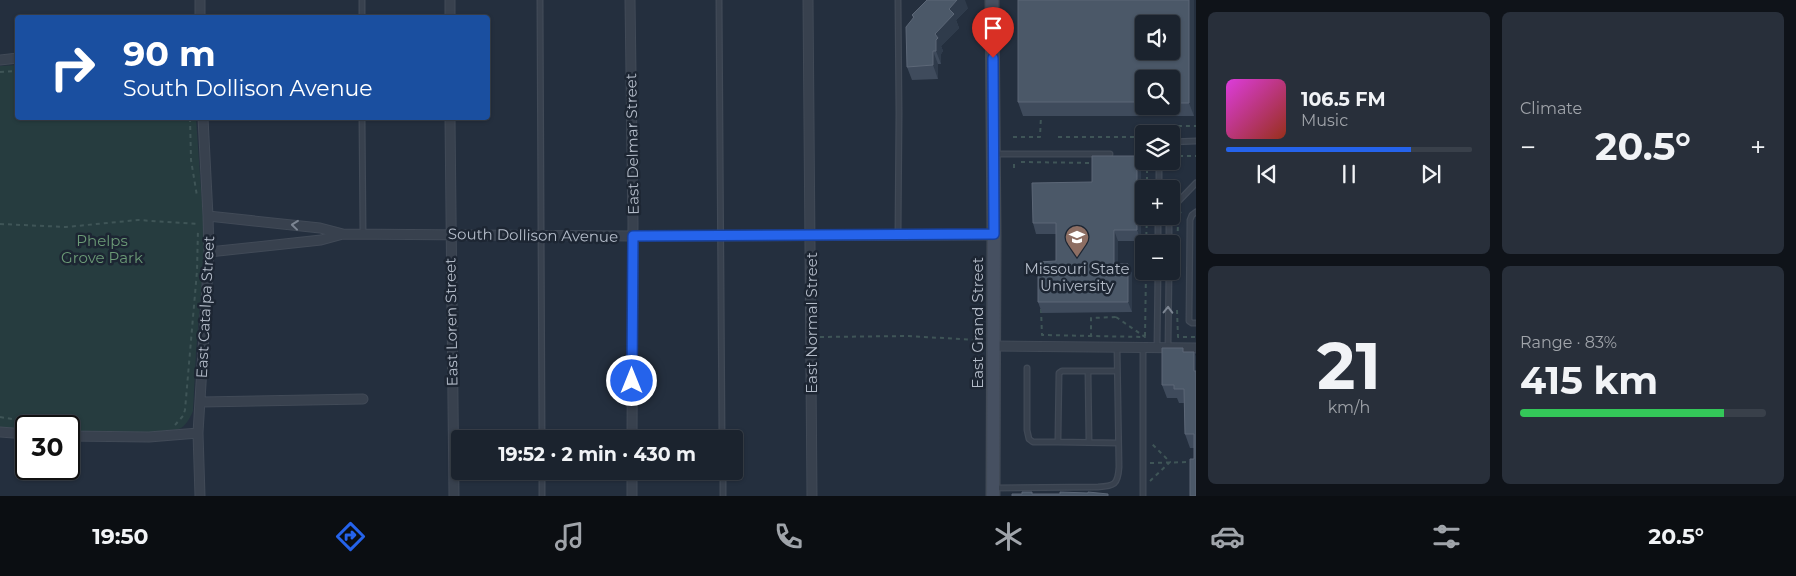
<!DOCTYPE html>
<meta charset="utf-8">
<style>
body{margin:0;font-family:Montserrat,sans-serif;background:#282f3a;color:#f1f3f6;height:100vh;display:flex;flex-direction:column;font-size:19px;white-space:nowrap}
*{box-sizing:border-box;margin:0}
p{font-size:16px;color:#a0a4aa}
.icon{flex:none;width:28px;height:28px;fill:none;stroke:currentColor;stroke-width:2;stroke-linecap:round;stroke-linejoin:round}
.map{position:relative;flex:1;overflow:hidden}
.side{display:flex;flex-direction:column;gap:12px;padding:12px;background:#0f1319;width:600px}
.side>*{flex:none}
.banner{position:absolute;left:15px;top:15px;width:475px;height:105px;border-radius:5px;box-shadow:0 1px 4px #0004,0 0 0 1px #39404a;background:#1a4fa0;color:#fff;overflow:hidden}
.controls{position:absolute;left:1135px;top:15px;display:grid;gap:10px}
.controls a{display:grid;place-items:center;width:45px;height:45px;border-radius:5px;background:#1b232e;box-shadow:0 1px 4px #0004,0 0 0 1px #39404a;font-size:25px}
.speed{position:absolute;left:15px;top:415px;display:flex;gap:10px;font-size:25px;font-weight:700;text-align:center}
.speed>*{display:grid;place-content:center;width:65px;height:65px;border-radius:50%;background:#1b232e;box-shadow:0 1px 4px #0004,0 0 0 1px #39404a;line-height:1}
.speed .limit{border:2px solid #111;border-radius:8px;background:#fff;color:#111}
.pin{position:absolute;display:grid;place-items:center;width:42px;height:42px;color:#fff;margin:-51px -21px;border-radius:50% 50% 50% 0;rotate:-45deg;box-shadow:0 0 5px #0007}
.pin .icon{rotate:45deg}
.me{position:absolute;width:55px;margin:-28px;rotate:0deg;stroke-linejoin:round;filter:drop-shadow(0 0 4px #0008)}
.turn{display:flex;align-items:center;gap:18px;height:105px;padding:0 25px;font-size:22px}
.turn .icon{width:65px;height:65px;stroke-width:2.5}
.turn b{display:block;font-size:35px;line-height:42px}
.big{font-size:38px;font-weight:700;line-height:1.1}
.side .widget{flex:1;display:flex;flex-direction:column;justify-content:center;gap:8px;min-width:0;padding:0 18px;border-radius:8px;background:#282f3a}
.side .dial{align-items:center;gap:0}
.dial b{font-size:65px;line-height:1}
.song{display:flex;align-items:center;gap:15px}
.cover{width:60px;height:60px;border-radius:8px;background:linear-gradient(135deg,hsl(300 70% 55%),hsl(10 70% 35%))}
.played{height:5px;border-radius:2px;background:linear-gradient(90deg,#2563eb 75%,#39404a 75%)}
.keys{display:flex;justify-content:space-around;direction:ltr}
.heat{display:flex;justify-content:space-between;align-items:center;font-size:28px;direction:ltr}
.charge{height:8px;border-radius:4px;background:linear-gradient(90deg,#34c759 83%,#39404a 0)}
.side .tiles{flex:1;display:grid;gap:12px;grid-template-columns:repeat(2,1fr)}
.trip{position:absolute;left:451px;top:430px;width:292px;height:50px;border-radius:5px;background:#1b232e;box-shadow:0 1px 4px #0004,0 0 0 1px #39404a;font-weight:700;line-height:50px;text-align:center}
.dock{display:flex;height:80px;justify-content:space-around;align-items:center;background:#0b0e12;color:#a0a4aa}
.dock .icon{width:35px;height:35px}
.dock .on{color:#2563eb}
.dock b{font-size:22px;color:#f1f3f6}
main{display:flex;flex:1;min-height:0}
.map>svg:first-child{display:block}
.green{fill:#263c3f}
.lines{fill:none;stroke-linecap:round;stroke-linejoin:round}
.lane-casing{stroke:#414a57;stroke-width:7}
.street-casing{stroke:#414a57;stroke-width:11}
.secondary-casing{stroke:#414a57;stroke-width:15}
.path{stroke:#3f5557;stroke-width:2;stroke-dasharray:4 4;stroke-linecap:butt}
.lane{stroke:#38414e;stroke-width:4.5}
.street{stroke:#38414e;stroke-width:9}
.secondary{stroke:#465061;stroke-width:12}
.wall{fill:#3f4b5c;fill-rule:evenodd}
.shaded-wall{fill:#2f3b4b}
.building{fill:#4b5868;stroke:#5c6777;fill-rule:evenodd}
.oneway{stroke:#7c8592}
.route-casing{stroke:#184099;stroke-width:12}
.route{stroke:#2563eb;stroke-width:9}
.labels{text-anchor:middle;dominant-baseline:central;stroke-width:5;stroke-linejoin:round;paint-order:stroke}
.street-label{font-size:15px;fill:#b4bcc9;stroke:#1d2633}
.park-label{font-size:15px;fill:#6b9a76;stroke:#1d2633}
.poi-label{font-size:15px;fill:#b4bcc9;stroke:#1d2633}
</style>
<main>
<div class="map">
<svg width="1196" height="496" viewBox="0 0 1196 496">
<rect width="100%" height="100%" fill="#242f3e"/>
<path class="green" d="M17,65l1,53h178l9,128 -9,106 -3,59c-3,7 -7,15 -14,18 -15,8 -90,3 -110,3v-6h-43v5l-26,-4v-361z"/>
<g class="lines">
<g class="lane-casing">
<path id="lane" d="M540,0l2,439
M719,0l3,439
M362,18v-18
M362,118l1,116
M1171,142l25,-1
M994,154h116
M1159,189v-28
M1171,209l25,-26
M1196,212l-4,3 -2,5 -1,101 3,2h4
M898,235l1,-122 -1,-113
M1158,244v-28
M1169,244v-28
M1157,347l1,-76
M1168,348l1,-77
M1027,368v62l2,9 4,3h25
M1088,371l1,71
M1117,371h-55l-3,2 -1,64v5l60,1
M542,471v25
M723,471v25
M994,488l104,-1c16,-1 20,-2 21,-20l-2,-120
M1143,496v-148"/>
</g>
<g class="street-casing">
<path id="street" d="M630,0l3,223 -1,216
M808,0l4,496
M200,18v-18
M450,18v-18
M0,60l18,-2
M450,118l4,378
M208,216l112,12 23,6
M209,252l112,-12 22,-6 290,2 361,-1
M993,346l203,2
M201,402l162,-3
M0,432l26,2
M69,436l80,1 49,-4
M200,496l-2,-63 11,-181 -1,-36 -5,-98
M632,496v-25"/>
</g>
<g class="secondary-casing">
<path id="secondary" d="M992,0l2,235 -1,261"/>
</g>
<path class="path" d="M0,72l18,-1
M190,118l1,42 6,36
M1147,134l-1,-8h50
M1013,137h27l1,-21
M1058,137h86
M1171,156h25
M1021,162l73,1
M1139,163h8
M1014,168v-8
M1147,189v-28
M0,224l66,3 72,-7 60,4
M1146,244l1,-28
M1177,271l1,-53 4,-9
M1041,309l1,26 49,1
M1177,310l1,27h18
M1116,317l29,20 -54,-1v-18z
M1145,336l1,-65
M820,337l87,-1 71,4
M0,417l55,9
M175,425l8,-9 2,-6 12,-139 1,-42
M1150,463l41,-1
M1150,481l20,-19 -20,-20"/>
<use href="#lane" class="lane"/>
<use href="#street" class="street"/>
<use href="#secondary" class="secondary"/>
</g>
<path class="wall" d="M1194,0v116h-171l-5,-14zM1144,79h27v27h-27z
M968,8l-12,12 3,8 -18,18 2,5 -2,3v10h-3v15l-26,1 -5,-13 6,-49 -1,-3z
M1137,156l4,11v74h-23v23h10l4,10v38l-90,1 -4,-11 18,-41v-27h-20l-3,-11 59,-41z
M1184,352h10v107v-11h-4l-5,-14 -1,-31h-5l-2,-5h-10l-5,-13z"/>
<path class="shaded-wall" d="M957,0h8l3,8 -12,12 3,8 -18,18 2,5 -2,3v10l-5,-13 -1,-17 14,-25z
M1189,0h5v116l-5,-13z
M933,51l5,13v15l-5,-14z
M1137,156l4,11v74l-4,-11z
M1114,230l4,11v34l-4,-11z
M1128,264l4,10v38l-4,-10z
M1194,352l2,4v20l-2,-5z"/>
<path class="building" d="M927,0h30l-8,9 5,5 -19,20 3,4 -2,2v11h-3v14l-26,2 -1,-40 8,-10 -2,-2z
M1018,0h171v103h-18v-24h-27v23h-126zM1144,24h27v27h-27z
M1092,156h45v74h-23v34h14v38h-90v-40l18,-1v-38h-23l-1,-40 60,-1z
M1162,348h21v4h11v19h2v125h-6v-37h4v-25h-9l-1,-45h-10v-4h-12z
M1022,492h10v2h28v-2l28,1v-1l20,2v2h-96v-2h10z"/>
<defs><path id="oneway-chevron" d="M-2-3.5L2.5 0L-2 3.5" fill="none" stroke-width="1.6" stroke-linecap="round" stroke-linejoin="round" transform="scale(1.25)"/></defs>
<g class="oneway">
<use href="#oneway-chevron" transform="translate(295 225) rotate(-174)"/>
<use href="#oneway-chevron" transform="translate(1168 310) rotate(-89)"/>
</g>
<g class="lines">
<g class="route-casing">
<path id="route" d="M632,381l1,-145 361,-2 -1,-176"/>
</g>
<use href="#route" class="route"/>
</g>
<defs>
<g id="university-pin" transform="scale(1.25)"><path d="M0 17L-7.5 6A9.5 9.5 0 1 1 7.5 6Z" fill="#8d6e63" stroke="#1d2633"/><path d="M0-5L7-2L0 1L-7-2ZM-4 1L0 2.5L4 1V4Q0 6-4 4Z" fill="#fff"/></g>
</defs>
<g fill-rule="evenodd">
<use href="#university-pin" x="1077" y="237"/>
</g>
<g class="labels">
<g class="street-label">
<text transform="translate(632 144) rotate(-91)">East Delmar Street</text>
<text transform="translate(533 235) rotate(1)">South Dollison Avenue</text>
<text transform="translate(205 307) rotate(-87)">East Catalpa Street</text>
<text transform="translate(451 322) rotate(-91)">East Loren Street</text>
<text transform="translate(811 323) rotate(-90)">East Normal Street</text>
<text transform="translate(977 323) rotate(-90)">East Grand Street</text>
</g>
<g class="park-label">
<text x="102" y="240">Phelps<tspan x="102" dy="17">Grove Park</tspan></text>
</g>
<g class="poi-label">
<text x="1077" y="268">Missouri State<tspan x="1077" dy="17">University</tspan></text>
</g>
</g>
</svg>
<div class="controls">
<a><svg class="icon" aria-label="sound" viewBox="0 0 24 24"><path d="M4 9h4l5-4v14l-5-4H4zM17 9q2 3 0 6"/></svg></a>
<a><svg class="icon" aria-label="search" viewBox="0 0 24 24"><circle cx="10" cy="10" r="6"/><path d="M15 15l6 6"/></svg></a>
<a><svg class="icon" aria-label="layers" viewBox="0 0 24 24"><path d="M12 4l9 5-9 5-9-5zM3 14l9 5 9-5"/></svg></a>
<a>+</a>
<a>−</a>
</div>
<div class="speed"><div class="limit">30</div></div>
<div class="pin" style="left:993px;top:58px;background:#d93025"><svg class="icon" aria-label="arrive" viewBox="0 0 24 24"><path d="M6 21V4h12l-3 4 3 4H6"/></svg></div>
<svg class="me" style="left:632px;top:381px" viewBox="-20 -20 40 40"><circle r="17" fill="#2563eb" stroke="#fff" stroke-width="3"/><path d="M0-11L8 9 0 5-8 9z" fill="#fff"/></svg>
<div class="trip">19:52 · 2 min · 430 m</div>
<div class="banner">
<div class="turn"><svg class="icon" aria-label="right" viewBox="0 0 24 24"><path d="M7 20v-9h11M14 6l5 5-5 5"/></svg><div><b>90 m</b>South Dollison Avenue</div></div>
</div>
</div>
<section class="side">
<div class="tiles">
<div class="widget">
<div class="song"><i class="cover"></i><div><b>106.5 FM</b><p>Music</p></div></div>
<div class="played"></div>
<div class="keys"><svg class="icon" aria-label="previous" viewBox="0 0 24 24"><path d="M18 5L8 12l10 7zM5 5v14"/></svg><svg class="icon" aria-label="pause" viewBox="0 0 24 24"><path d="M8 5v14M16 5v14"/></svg><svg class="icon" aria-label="next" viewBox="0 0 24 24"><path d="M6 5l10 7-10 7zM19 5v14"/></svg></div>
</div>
<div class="widget"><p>Climate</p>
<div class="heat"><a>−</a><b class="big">20.5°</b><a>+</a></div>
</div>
<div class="widget dial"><b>21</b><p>km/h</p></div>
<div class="widget"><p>Range · 83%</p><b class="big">415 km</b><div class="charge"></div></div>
</div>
</section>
</main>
<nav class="dock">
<b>19:50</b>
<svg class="icon on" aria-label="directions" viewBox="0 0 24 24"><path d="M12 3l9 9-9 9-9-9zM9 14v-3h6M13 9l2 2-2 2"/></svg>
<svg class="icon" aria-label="music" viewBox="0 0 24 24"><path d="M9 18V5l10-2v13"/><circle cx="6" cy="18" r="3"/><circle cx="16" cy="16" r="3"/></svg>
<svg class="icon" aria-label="phone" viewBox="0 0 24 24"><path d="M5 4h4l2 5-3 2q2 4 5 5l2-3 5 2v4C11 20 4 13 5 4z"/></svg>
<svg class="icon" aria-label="climate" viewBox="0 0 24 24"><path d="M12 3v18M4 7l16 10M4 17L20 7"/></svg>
<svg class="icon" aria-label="car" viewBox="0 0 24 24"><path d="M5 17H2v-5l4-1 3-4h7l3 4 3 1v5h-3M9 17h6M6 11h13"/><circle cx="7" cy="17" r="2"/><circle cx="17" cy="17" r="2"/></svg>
<svg class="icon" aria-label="filters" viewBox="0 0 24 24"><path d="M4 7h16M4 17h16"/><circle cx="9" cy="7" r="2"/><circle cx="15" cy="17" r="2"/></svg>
<b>20.5°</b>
</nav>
